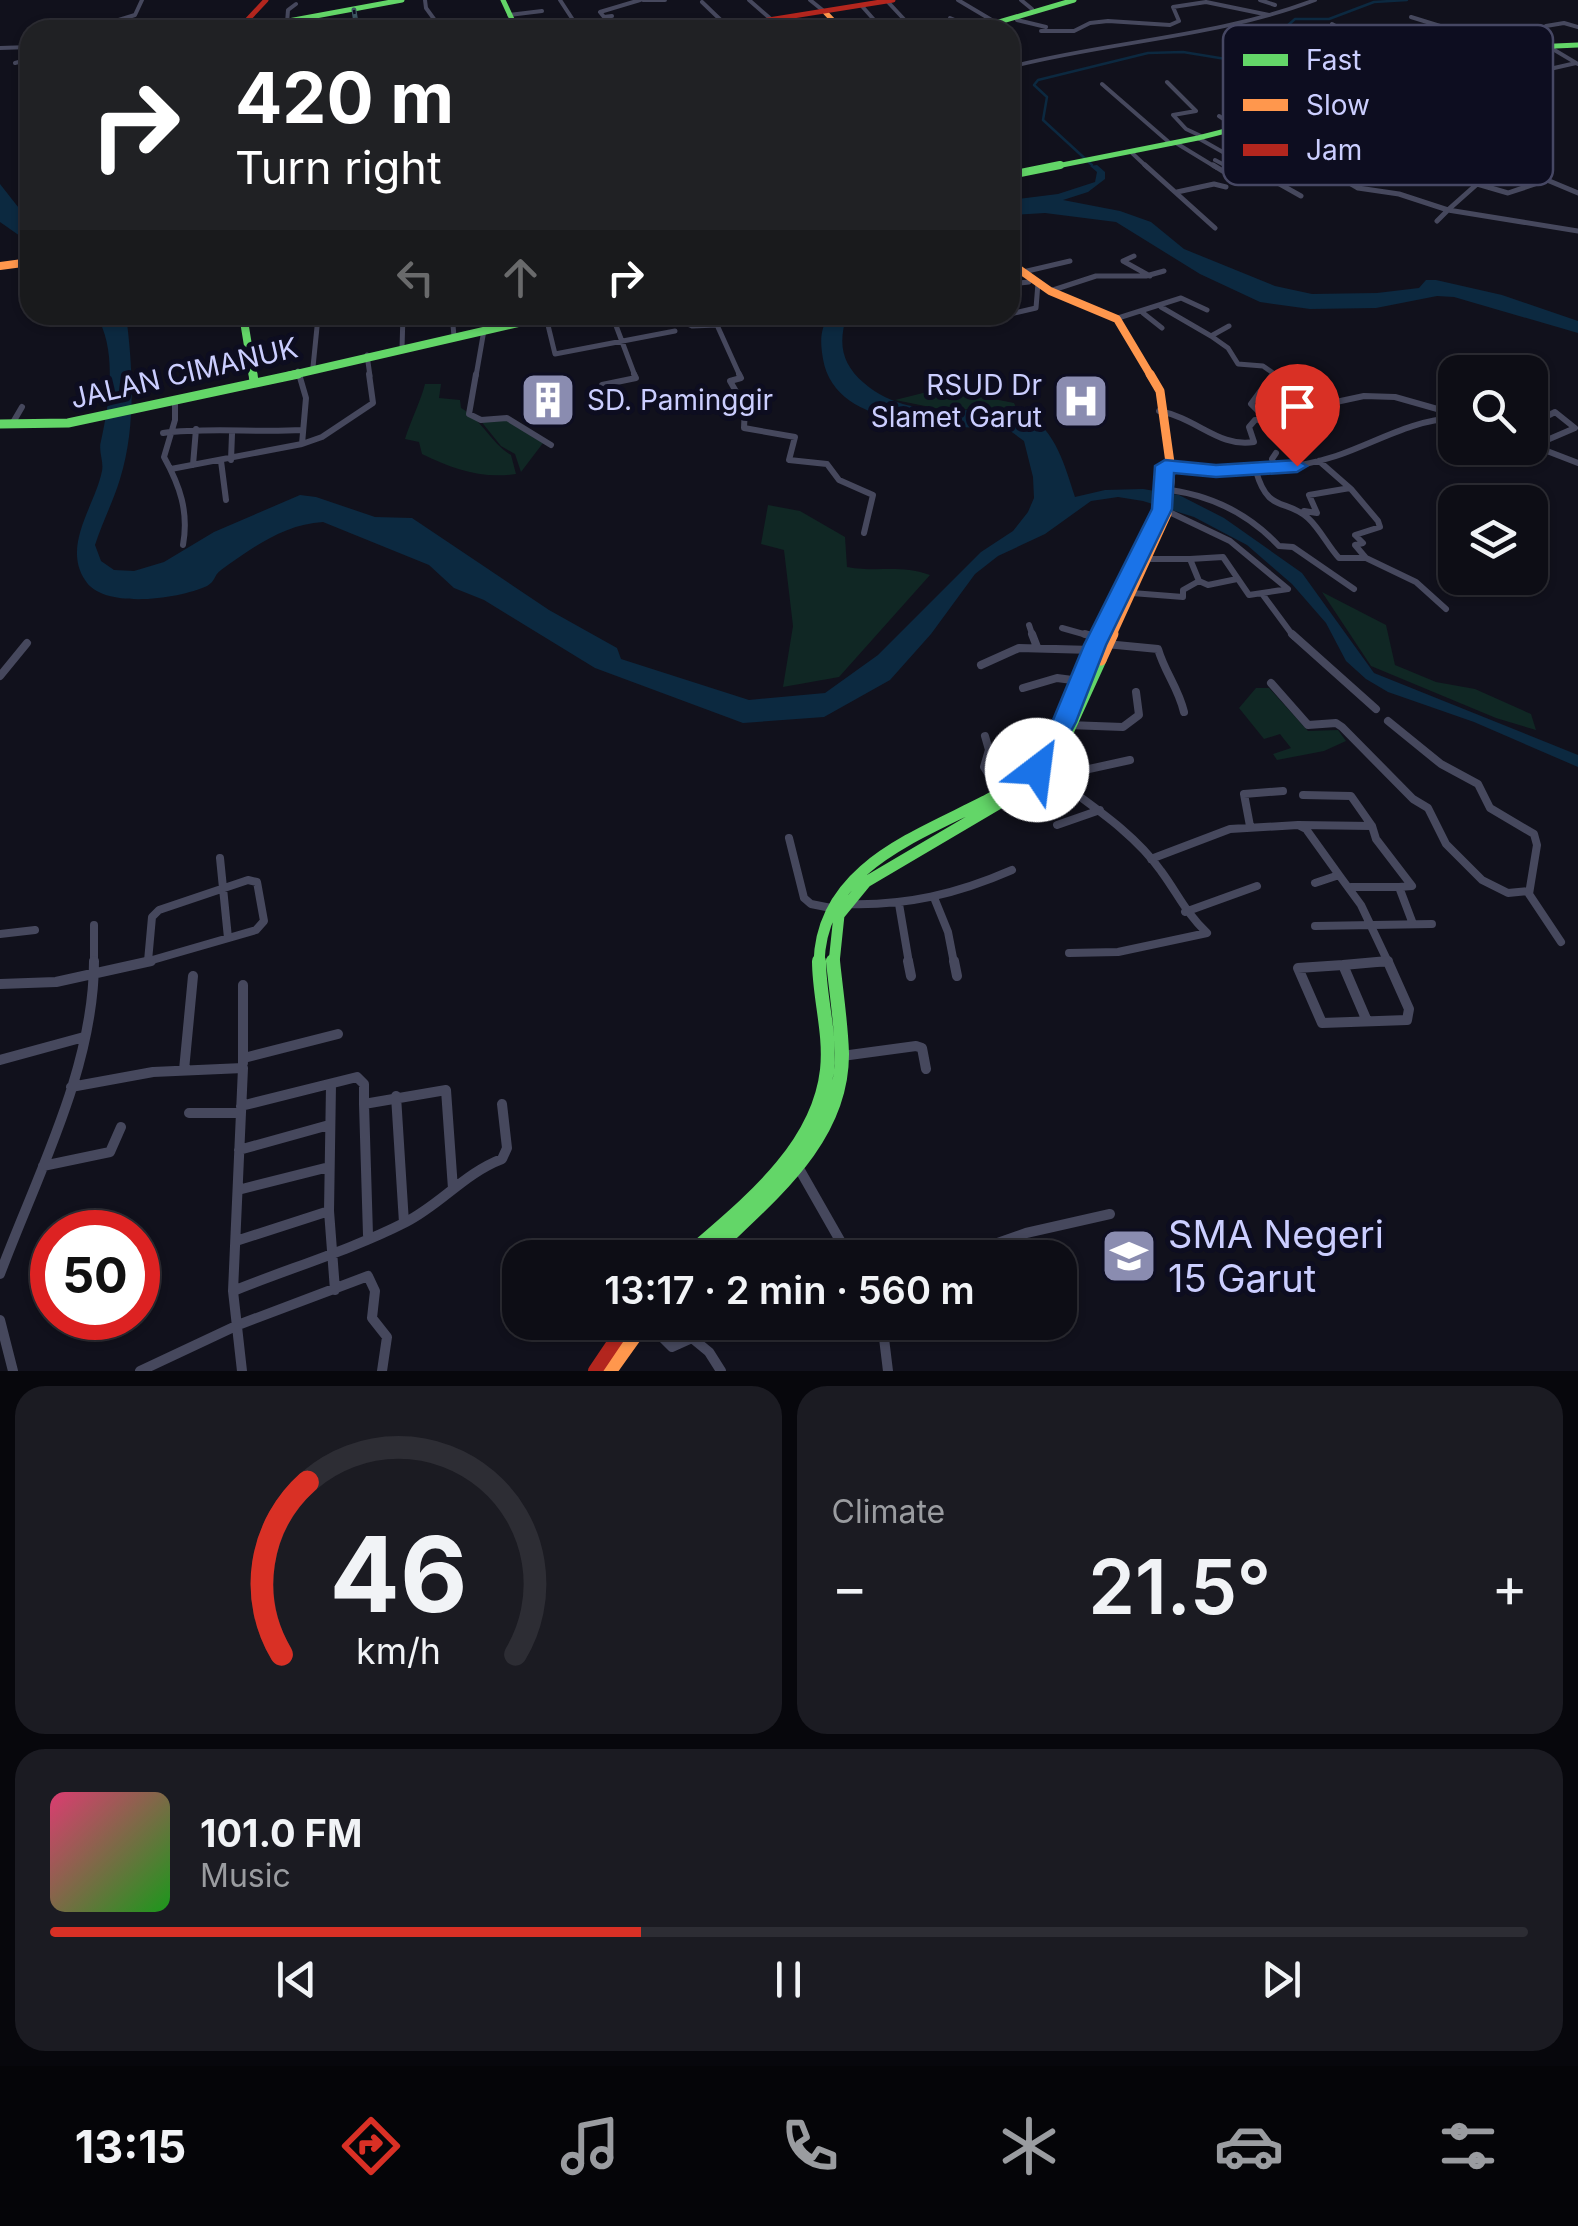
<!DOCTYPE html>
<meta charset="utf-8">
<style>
body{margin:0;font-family:Inter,sans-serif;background:#1b1b22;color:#f1f3f6;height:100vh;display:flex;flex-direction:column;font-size:38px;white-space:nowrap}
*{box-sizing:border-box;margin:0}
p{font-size:32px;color:#9a9ca0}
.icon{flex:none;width:55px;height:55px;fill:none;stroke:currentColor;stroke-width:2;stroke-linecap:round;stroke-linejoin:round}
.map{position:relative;height:1371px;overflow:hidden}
.drawer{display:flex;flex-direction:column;gap:15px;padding:15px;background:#07070c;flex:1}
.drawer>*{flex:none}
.hud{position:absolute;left:20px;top:20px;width:1000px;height:305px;border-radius:30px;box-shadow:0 2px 8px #0004,0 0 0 2px #2d2d34;background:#202124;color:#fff;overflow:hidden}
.controls{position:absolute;left:1438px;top:355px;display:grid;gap:20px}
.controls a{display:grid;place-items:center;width:110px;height:110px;border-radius:20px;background:#0d0d15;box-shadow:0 2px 8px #0004,0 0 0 2px #2d2d34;font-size:50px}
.speed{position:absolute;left:30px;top:1210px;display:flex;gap:20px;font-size:50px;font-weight:700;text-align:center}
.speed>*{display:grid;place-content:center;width:130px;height:130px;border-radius:50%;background:#0d0d15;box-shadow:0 2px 8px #0004,0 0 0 2px #2d2d34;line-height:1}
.speed .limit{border:15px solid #d22;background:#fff;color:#111}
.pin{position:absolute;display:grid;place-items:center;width:85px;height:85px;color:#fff;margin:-102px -42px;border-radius:50% 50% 50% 0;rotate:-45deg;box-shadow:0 0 10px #0007}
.pin .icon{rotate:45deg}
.me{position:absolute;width:110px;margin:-55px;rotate:30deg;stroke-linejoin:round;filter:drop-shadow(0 0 8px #0008)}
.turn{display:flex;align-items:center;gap:35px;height:210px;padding:0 50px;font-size:45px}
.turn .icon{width:130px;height:130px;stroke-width:2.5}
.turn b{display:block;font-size:70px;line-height:85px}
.lanes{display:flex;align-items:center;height:95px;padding:0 50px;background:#0003;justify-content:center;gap:50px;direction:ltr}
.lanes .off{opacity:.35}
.big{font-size:75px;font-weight:600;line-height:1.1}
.drawer .card{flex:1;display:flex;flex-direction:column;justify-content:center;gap:15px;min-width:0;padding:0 35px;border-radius:30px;background:#1b1b22}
.drawer .dial{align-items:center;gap:0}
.dial svg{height:260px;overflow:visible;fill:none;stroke:#2d2d34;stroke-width:7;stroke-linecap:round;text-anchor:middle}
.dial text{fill:#f1f3f6;stroke:none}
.song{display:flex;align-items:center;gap:30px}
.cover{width:120px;height:120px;border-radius:15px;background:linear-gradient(135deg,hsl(340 70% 55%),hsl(120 70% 35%))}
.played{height:10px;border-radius:5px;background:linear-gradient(90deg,#d93025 40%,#2d2d34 40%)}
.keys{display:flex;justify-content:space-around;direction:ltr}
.heat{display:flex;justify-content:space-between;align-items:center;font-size:55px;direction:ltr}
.drawer .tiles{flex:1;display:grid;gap:15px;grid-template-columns:1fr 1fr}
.card:last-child{grid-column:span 2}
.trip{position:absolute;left:502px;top:1240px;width:575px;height:100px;border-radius:30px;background:#0d0d15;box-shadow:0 2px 8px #0004,0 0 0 2px #2d2d34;font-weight:600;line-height:100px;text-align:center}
.tab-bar{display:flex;height:160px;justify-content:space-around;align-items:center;background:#050508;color:#9a9ca0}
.tab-bar .icon{width:70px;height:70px}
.tab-bar .active{color:#d93025}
.tab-bar b{font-size:45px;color:#f1f3f6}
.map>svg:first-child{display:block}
.green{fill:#102724}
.water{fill:#0c2940}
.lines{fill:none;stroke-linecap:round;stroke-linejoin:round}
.stream{stroke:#0c2940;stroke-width:2.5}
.street-far4{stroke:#46485d;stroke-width:4}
.street-far3{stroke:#46485d;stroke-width:5}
.street-far2{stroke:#46485d;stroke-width:6}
.street-far1{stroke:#46485d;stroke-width:8}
.street{stroke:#46485d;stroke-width:10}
.fast-far4{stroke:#63d668;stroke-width:5}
.fast-far3{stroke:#63d668;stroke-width:8}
.fast-far2{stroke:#63d668;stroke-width:9}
.fast-far1{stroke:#63d668;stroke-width:11}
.fast{stroke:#63d668;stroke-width:14}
.slow-far4{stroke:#ff974d;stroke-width:5}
.slow-far3{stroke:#ff974d;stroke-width:8}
.slow-far2{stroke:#ff974d;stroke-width:9}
.slow-far1{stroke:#ff974d;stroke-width:11}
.slow{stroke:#ff974d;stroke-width:14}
.jam-far3{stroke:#b3261e;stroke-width:5}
.jam-far2{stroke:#b3261e;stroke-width:9}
.jam-far1{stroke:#b3261e;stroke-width:11}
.jam{stroke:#b3261e;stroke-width:14}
.rail-casing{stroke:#3d5762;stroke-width:5}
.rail{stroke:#0d0d20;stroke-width:2.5;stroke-dasharray:4;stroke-linecap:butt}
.route{fill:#1a73e8;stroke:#114b97;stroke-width:2.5}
.labels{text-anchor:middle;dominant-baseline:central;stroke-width:10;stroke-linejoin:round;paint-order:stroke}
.far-street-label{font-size:28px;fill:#cbceff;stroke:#0d0d20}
.far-poi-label{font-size:28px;fill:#cbceff;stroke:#0d0d20;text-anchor:end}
.near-poi-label{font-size:38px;fill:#cbceff;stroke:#0d0d20;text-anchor:start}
.key{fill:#0d0d20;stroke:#464763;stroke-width:2.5}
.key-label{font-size:28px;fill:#cbceff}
</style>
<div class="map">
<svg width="1578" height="1371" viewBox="0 0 1578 1371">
<rect width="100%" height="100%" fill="#11111c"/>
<path class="green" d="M425,384h16l-2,14 21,2 1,8c21,12 30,35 50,47l5,19c-35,5 -63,-5 -94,-20l-3,-12 -14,-3c6,-19 16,-39 20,-55z
M931,391l33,2 50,10 3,7 -77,-1 -45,-9z
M509,416v6l34,21 -22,29 -6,-18 -14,-8 -21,-26z
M768,505l32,6 45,26 2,30c33,6 50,-3 83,8l-91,102 -56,10 10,-61 -9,-76 -23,-6z
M1322,592l64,33 9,40 41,17 39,7 56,25 5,16 -40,-12 -125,-52z
M1256,688h13l39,43 30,-1 8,11 -22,10 -47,9 -4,-6 18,-6 -11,-14 -16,5 -25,-31z"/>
<path class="water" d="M1097,165l8,7v7l-17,13 -25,8 57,11 31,11 33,27 91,37 37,8 65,-1 42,-5 7,-8h10l66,15 76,26v12l-124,-36 -17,-1 -61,12 -66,1 -50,-7 -60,-28 -84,-52 -71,-9 -35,2v-15l48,-6 37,-12 2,-10 -7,-6z
M0,184l22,28 8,5v26l-30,-21z
M96,315h30c7,53 10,113 -6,164 -7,23 -18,44 -25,66l6,16 13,9 20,1 30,-9 50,-30 86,-37 16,2 59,20 37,1 137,92 68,38 4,11 128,41 76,-7 53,-38 103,-103 32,-21 15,-19 6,-14 -1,-21 -9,-36 -15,-11c-57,-6 -173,3 -186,-71 -3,-18 -3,-29 6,-44h18c-9,28 -6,48 17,68 32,28 74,28 115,27 14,0 33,-2 46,4 31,15 40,53 50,83l30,-7 38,-1 36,6 45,23 78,55 72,100 204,82v12l-104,-45 -86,-30 -22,-13 -20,-18 -20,-38 -34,-39 -45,-39 -53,-28 -51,-16 -25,-4 -27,4 -46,33 -47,22 -23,18 -44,60 -41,46 -66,37 -81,6 -148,-55 -111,-68 -30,-12 -25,-23 -106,-43c-39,2 -71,26 -102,48 -8,6 -5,11 -14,16 -28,13 -104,24 -122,-6 -23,-35 10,-74 17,-109 2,-10 -4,-20 -1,-30 8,-37 17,-91 -5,-126z"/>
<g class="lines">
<path class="stream" d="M1092,165l-49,-45 4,-23 -13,-12 4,-5 110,-27 35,-1 61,10 -14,-20 7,-4 50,-12 8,-7h34l45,-17 33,-2"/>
<path class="street-far4" d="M425,0l1,8 16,22
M560,0l15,23 -2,7
M643,0h22
M749,0l23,20
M810,0l15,12
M958,0l37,22
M1021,0l11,9
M1260,0l15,5
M887,1l27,29
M702,2l26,25
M861,5l22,25
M509,15l33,-4
M316,16l3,14
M604,17l-4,-5 40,-12
M1411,17l110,34
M785,18l18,12
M950,18l26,11
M1017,20l29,7
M287,23l1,-13 8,-6
M1332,24l54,31 51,22
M1546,26l18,-3 14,4
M86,30l49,-15 7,-15
M467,30l48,-5
M610,30l-6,-13 8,-1
M1041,31h33l16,-8 18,-2 62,4 9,-4 -6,-14 33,-5 63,13
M1524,40l14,6
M1546,45l32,19
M0,48l30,-1
M1289,53l42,23 27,-3
M1518,53l26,12
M1386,55l-11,5 43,22
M15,63l15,-4
M1010,67c101,-26 208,-30 305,-67
M1349,67l41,23
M1274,68l17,7
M1260,69l16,8 33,-3
M1541,71l35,-8
M1312,73l-35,-17 35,-11 30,12 -20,11
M1457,78l40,16 3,5
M1458,80l22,13
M1167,82l29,29 -23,4 13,14 17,8
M1102,84l69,60
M1407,85l80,40
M1293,88l23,9
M1302,101l45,-1
M1335,104l31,23
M1310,110l20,14
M1454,110l20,-8 7,3 19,-6
M1219,116l18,12
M1437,124l-3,-2 28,-7
M1250,125l73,43
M1198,138l53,30
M1176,143l41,25
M1132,153l16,15
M1215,160l15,8
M1321,167l51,-9 19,9 29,1"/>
<path class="street-far3" d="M1145,165l70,63
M1213,165l13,8
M1225,165l31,16 12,-3
M1246,165l55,31
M1319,165l39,23 41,6 49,16 -11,11
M1387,165h22
M1412,165l96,28 39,-13 31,13
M1321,167l10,-2
M1177,192l37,-8 12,3
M1449,209l27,-24
M1448,210l130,21
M1134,256l-11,5 27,15
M1023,272l47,-11
M1010,284l19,-2
M1050,291l46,-15h50l18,-5
M1161,307l50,29 18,-10
M1143,313l19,15
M1010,314l26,-6 2,-25
M452,315l2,21
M612,315l23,61
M680,315l3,7 9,4 25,-1 23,51
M546,317l9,37 120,-23
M1115,319l66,-21 26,12
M934,324l69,-9
M1211,336l17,12 10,16 25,2 10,7 -2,3
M402,348l1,-33
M367,355l3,21
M313,367l5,-50 5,-2
M298,371l1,5
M476,376l8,-46"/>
<path class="street-far2" d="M476,374l-7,40 12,6 26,-2 44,27
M739,374l2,4 -11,3 15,26 -1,21 51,9 -6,23 38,4 12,16 34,15 -9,38
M602,385l34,-7 -2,-4
M175,403v17l-11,37c16,29 25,55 19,88
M1159,411c38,7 60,37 95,31l-5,-15 6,-7 64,-7 17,-11 28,-6 31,1 60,17
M1265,418l-14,-14 22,-30
M12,424l10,-17
M1530,425l25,-13 20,16 -42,18
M163,433c46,-6 92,0 139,-3
M302,444l20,-7 51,-34 -4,-29
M1534,446l44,17
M1276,453l-4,6 5,11
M231,460l1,-26
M221,461l5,39
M1319,461l32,28 27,32 2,6 -25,8 8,8 -8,2 11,13 50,24 30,27
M193,465l3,-36
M1165,466c57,7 116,8 171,-10 41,-14 75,-36 119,-38
M171,469l131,-25 4,-46 -7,-24
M1256,471c12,43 30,27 52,47 12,11 20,28 31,40h27
M1170,490c43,6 79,24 109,56l14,1 61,42
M1163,509l67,32 58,48 -39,6 -26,-38 -33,2
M1304,511l13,2 -8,-18 41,-7
M1199,581l9,4 29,-6
M1132,593l51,4v-7l16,-9 -9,-22h-41
M1263,595l31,42
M1029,625l4,12
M1062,628l32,9"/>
<path class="street-far1" d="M1032,634l5,13
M1085,634l13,4
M1292,634l84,75
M1106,644l52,5c7,24 20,38 26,63
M981,665l38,-17 73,2
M0,676l27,-33
M1271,683l37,42 28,-2 6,4 71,72 15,9 18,36 36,36 26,13 21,-2
M1023,688l34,-10 23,3
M1388,721l53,43 37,20 12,24 44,26 3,11 -8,49 32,48
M1068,725l55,2 16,-12 -3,-23
M985,736l4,14 -5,17 16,26
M1057,762l18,10 55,-12
M1049,774c38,29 84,57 112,97 17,23 24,41 46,62l-89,19 -49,1
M1303,795l48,1 21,30
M1057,825l43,-15
M1298,825l74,1 4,13 36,47 -13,1
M1250,826l-6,-32 39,-3
M789,838l15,60 7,6 20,4
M220,858l8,80
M1151,859l79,-30 68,-4 8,4 33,46 -24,8
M1339,875l22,30 27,57 -22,1
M1351,887h48l14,37
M935,900l13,32 6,31
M846,904c60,2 111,-10 166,-34
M899,904l10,59
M1185,912l72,-26
M94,925v38
M1315,926l117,-2
M0,934l35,-4
M142,963l114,-33 8,-9 -7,-39 -9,-2 -89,30 -7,7 -4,44"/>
<path class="street" d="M908,961l3,15
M954,961l3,15
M1343,965l-45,3 24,55 85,-3 2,-11 -21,-47
M0,984l56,-2 95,-21
M243,985v78
M1367,1021l-24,-56 45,-4
M842,1056l74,-10 6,2 4,21
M244,1058l94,-24
M0,1060l84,-23
M184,1070l9,-94
M331,1085l-2,126 6,79
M71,1087l82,-15 90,-4 -10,223 9,80
M396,1096l8,127
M241,1106l116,-29 7,7v20
M189,1113h52
M239,1150l90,-25
M797,1165l53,93
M43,1166l67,-14 11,-25
M238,1190l91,-23
M368,1235l-4,-131 82,-14 7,99
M236,1241l93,-30
M972,1252l54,-19 84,-19
M956,1258l16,-6 2,6
M0,1274c37,-99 94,-206 94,-313
M233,1291c57,-23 118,-41 173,-69 35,-18 59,-49 96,-63l5,-11 -5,-44
M0,1320l13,51
M647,1322l25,25 20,-9 17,14 12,19
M882,1322l6,49
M998,1322l5,11
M140,1371l98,-46 130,-49 7,15 -3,27 15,19 -5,34"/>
<path class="fast-far4" d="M503,0l14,30
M240,30l162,-30
M972,30l102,-30
M1047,168l151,-30 279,-71 56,-20 45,-2"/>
<path class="fast-far3" d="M1010,175l50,-10
M243,315l10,61
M288,376l265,-61"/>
<path class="fast-far2" d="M253,374l1,8
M0,424l68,-1 230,-49"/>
<path class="fast-far1" d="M819,963c2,-94 94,-125 166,-162 18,-10 38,-18 53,-32 32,-32 42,-85 58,-126
M834,963l5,-48 27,-33 183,-108 52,-114"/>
<path class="fast" d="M685,1258c57,-50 133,-107 142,-188 4,-37 -8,-73 -8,-109
M706,1258c57,-57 137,-115 136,-205 -1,-31 -6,-62 -9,-92"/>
<path class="slow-far4" d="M825,12l17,18"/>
<path class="slow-far3" d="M1010,263l40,28 67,28 34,57
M0,266l30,-4"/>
<path class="slow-far2" d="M1111,637l56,-123 4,-44 -11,-79 -10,-17"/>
<path class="slow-far1" d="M1101,660l12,-26"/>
<path class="slow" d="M610,1371l35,-49"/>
<path class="jam-far3" d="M239,29l27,-29
M706,30l187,-30"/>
<path class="jam-far2" d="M1099,637l47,-92 17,-46"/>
<path class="jam-far1" d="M1096,643l4,-9"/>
<path class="jam" d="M595,1371l33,-49"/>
<g class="rail-casing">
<path id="rail" d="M354,10l3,20"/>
</g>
<use href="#rail" class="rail"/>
</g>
<path class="route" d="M1165,460l51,5 81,-5 10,6 -10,6 -81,5 -42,-4 -2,36 -66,136 -30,77 -30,55h-17l-4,-7 28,-50 31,-75 68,-136 3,-43z"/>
<defs>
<g id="building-square" transform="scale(2.875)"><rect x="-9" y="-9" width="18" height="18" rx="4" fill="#8a8cb0" stroke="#0d0d20"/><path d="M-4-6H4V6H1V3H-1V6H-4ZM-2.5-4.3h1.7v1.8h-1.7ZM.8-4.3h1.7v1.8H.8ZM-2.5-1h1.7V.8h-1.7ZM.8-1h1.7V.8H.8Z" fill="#fff"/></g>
<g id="hospital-square" transform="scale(2.875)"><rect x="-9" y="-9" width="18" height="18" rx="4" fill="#8a8cb0" stroke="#0d0d20"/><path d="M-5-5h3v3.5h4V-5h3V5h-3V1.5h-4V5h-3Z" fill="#fff"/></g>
<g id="school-square" transform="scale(2.875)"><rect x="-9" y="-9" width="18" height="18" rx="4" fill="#8a8cb0" stroke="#0d0d20"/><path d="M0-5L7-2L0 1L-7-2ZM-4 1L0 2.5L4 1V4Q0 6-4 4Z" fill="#fff"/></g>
</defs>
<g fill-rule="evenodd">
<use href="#building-square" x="548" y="400"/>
<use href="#hospital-square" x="1081" y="401"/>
<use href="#school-square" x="1129" y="1256"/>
</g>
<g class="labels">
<g class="far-street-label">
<text transform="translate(184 373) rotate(-13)">JALAN CIMANUK</text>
</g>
<g class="far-poi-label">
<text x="1042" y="385">RSUD Dr<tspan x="1042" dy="32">Slamet Garut</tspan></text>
<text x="587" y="400" text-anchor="start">SD. Paminggir</text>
</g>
<g class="near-poi-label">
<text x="1168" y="1234">SMA Negeri<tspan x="1168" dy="44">15 Garut</tspan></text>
</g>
</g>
<rect x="1223" y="25" width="330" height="160" rx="15" class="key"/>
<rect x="1243" y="54" width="45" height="12" fill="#63d668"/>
<rect x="1243" y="99" width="45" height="12" fill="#ff974d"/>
<rect x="1243" y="144" width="45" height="12" fill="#b3261e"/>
<g class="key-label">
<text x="1306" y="70">Fast</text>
<text x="1306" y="115">Slow</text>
<text x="1306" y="160">Jam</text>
</g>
</svg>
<div class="controls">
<a><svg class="icon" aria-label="search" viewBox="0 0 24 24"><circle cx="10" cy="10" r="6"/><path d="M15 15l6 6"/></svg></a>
<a><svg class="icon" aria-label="layers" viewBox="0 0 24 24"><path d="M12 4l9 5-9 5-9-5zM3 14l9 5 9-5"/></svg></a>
</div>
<div class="speed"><div class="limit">50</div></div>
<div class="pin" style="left:1297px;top:466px;background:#d93025"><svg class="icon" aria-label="arrive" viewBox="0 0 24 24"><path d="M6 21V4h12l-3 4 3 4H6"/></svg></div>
<svg class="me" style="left:1037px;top:770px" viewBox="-20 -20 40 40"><circle r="19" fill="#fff"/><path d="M0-13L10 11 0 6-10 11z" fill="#1a73e8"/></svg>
<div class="trip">13:17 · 2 min · 560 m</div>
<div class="hud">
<div class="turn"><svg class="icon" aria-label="right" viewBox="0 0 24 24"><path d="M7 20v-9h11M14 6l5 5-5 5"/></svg><div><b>420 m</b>Turn right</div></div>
<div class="lanes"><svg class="icon off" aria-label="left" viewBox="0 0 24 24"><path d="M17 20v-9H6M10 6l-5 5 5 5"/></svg><svg class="icon off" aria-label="ahead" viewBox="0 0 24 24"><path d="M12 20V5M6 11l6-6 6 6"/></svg><svg class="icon" aria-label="right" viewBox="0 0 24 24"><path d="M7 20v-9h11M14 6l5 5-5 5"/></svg></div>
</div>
</div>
<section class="drawer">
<div class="tiles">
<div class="card dial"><svg viewBox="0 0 100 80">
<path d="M14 69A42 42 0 1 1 86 69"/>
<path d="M14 69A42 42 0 0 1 22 16" stroke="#d93025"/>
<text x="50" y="56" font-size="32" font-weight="700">46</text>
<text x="50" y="72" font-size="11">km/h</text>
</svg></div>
<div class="card"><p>Climate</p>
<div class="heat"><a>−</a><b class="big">21.5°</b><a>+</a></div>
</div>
<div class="card">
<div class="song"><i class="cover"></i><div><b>101.0 FM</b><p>Music</p></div></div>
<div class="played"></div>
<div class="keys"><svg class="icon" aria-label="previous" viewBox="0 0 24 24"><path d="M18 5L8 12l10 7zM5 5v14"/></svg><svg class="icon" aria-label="pause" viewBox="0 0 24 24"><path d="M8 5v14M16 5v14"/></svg><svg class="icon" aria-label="next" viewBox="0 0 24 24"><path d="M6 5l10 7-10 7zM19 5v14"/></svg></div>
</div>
</div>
</section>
<nav class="tab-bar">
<b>13:15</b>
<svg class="icon active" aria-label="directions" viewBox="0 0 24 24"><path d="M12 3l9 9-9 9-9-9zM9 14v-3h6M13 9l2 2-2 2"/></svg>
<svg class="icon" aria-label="music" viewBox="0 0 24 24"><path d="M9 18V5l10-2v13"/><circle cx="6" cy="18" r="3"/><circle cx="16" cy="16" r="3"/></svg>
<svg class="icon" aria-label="phone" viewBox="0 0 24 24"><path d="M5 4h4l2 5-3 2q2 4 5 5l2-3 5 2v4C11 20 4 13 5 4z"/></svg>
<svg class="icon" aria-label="climate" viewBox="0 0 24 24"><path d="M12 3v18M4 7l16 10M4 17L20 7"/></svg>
<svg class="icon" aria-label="car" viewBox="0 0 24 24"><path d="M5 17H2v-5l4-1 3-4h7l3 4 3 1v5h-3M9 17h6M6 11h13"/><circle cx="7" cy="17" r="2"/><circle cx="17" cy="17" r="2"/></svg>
<svg class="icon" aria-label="filters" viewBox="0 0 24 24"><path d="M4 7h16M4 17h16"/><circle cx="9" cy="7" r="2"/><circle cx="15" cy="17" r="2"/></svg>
</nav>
